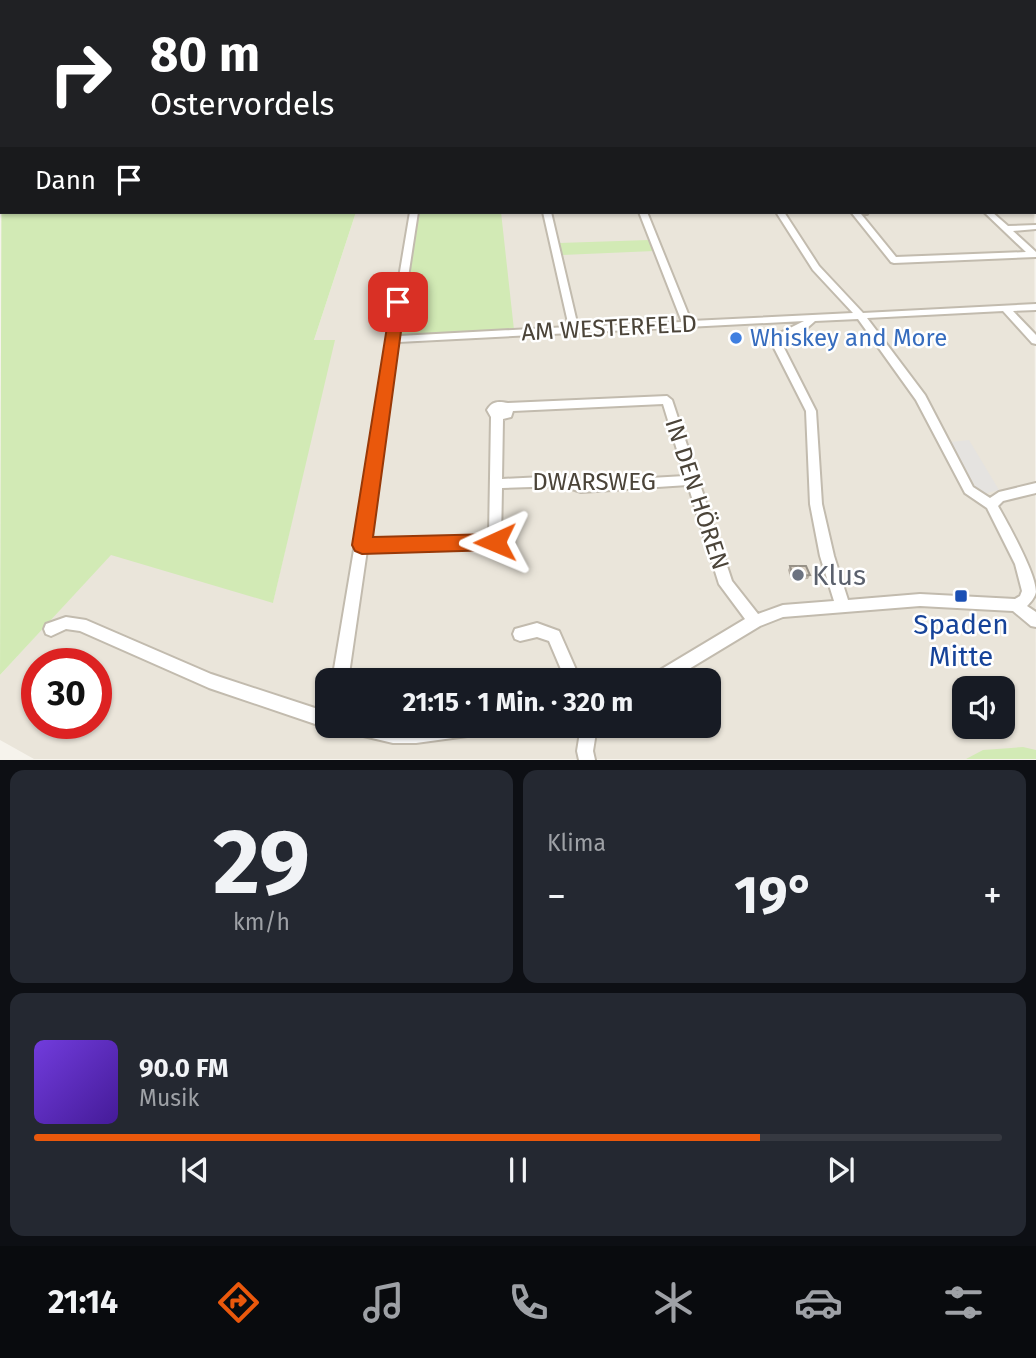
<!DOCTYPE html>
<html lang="de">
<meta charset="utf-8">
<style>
body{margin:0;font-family:"Fira Sans",sans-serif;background:#242831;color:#f1f3f6;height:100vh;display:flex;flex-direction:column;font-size:26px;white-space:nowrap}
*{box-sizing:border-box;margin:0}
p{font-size:23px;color:#9ea1a6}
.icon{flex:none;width:38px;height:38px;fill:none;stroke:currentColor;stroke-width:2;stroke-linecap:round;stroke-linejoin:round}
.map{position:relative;height:760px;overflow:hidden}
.drawer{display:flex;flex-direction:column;gap:10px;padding:10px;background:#0d0f14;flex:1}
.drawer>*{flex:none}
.banner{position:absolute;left:0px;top:0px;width:1036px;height:214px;box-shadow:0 2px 5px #0004;background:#202124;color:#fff;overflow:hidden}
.controls{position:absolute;left:952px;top:676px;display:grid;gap:14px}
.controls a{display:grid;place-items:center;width:63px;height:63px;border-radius:14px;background:#171b24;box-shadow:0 2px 5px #0004;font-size:35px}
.speed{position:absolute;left:21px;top:648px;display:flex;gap:14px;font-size:35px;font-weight:700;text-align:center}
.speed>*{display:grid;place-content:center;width:91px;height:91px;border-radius:50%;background:#171b24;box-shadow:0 2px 5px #0004;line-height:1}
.speed .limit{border:10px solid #d22;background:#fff;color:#111}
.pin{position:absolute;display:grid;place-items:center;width:60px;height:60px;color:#fff;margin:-30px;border-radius:14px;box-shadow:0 4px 10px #0006}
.me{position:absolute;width:77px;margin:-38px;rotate:269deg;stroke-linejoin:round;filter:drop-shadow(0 0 5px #0008)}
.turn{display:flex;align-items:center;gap:24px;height:147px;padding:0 35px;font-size:32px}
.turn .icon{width:91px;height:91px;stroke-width:2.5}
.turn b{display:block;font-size:49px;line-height:60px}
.then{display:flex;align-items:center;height:66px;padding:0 35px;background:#0003;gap:14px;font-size:26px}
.big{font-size:52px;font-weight:700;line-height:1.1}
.drawer .card{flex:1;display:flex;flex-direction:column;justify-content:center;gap:10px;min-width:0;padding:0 24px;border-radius:14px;background:#242831}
.drawer .dial{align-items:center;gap:0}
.dial b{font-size:91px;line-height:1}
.song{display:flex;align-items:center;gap:21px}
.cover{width:84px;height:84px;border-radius:10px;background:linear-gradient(135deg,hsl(260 70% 55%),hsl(260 70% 35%))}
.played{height:7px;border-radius:4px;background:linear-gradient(90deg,#ea580c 75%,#363941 75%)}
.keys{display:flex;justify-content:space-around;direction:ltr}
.heat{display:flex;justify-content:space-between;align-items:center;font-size:38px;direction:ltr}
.drawer .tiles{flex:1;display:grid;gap:10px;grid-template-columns:1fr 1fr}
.card:last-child{grid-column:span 2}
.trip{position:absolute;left:315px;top:668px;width:406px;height:70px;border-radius:14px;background:#171b24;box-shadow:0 2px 5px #0004;font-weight:700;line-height:70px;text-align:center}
.tab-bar{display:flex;height:112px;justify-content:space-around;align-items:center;background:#090b0e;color:#9ea1a6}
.tab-bar .icon{width:49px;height:49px}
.tab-bar .on{color:#ea580c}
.tab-bar b{font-size:32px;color:#f1f3f6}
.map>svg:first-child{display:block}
.residential{fill:#eae5da;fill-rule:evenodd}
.green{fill:#d2eab5}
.parking{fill:#e5e3e0}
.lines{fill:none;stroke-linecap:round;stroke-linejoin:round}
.stream{stroke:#a9d4f2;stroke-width:2}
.minor-casing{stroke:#c2bbae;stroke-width:4}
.minor{fill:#fff;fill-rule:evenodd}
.wall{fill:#bab2a6}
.building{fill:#d8cfc1;stroke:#979187;stroke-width:2}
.route{fill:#ea580c;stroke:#983908;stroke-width:2}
.shop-dot{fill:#3f7fe0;stroke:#fff;stroke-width:2.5}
.worship-dot{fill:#6b7280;stroke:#fff;stroke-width:2.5}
.transit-dot{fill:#1a4fb4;stroke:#fff;stroke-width:2.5}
.labels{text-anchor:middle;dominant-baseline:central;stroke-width:5;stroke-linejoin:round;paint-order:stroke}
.street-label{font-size:24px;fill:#4b4439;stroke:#fff}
.shop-label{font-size:24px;fill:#366cbe;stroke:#fff;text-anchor:start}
.near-worship-label{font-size:28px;fill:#5b616d;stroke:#fff;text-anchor:start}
.near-transit-label{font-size:28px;fill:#164399;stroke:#fff}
</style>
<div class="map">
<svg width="1036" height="760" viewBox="0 0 1036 760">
<rect width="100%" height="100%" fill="#f6f3ec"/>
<path class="residential" d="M1034,117l2,642h-1002l-34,-19v-65l111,-121 162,48 61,-262h-20l42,-128h678zM37,663h59v60h-59zM327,681h382v45h-382zM964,688h39v38h-39z"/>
<path class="green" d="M37,0h954l4,2h-964z
M2,10v202h354l-42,128h21l-62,263 -162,-48 -111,120z
M417,212h84l13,118 -116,5z
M649,240l5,11 -92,4 -3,-12z
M1023,747l13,3v9h-70l17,-9z"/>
<path class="parking" d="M969,440l30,50 -16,4 -6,-4 -26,-48z"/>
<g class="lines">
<path class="stream" d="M188,0h15
M338,0l2,2
M347,0l2,2
M389,0l2,2
M417,0l3,2
M454,0l3,2
M490,0l5,2
M499,0l4,2
M544,0l4,2
M603,0l3,2
M628,0l3,2
M653,0l3,2
M675,0l3,2
M697,0l3,2
M719,0l3,2
M777,0l4,2
M833,0l8,1
M846,0l32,2
M901,0l3,2
M943,0l4,2
M992,0l5,2
M1016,0l5,2
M581,1l6,-1
M181,2l7,-1
M883,2h3
M0,34l2,-2"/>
<g class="minor-casing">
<path id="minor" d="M1034,139h2v5h-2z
M1034,166h2v4h-2z
M410,212h8l-19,124 170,-9 -26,-115h8l27,115 104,-5 -43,-110h8l44,109 162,-8 -40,-43 -37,-58h8l35,54 44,47 173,-9v6l-23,1 23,24v9l-4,-1 -29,-32 -136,7 58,77 48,92 17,11 9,-6 37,-9v10l-33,8 -5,5c10,18 38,67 38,86 -1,5 -5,10 -9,14l9,6v15l-5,-1 -18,-15 -93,-5 -137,11 -23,9 -91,55h-21l2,-5 95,-57 -26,-35 -31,-99 -107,7 -18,-6 -61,2 -1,54 -1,4 -5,1 -128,3 -19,131h-16l57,-340 -2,-2 2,-2zM858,319l58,81 49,93 22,15 28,56 7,27 -2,5 -5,3 -95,-5 -72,6 -14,-44 -12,-52 -6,-93 -35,-69 25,-13 9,-8zM804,321l-24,12 -9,9 35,69 4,93 10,52 14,45 -51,4 -25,9 -26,-33 -60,-181 -5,-4 -159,7c-10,-2 -16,-2 -21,7l4,7 -2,120 -120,2 29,-197zM663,404l22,72 -104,6 -18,-6 -61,3 1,-60 8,-2 2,-6z
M851,212h17l-1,2h-6l35,43 130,-5 -42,-40h8l16,14 28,-1v4l-23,2 23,21v5l-142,6 -3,-1z
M66,617l20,3 125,54 116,38v14h4l-4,2 -118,-40 -129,-57 -14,-2 -15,7 -5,-2 -2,-5 2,-5z
M537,623l22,8 22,50h-15l-17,-40 -12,-4 -17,4 -5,-2 -2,-5 2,-5z
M347,726h143l-2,6 -6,2 -66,9h-23l-38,-9 -6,-2z
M581,726h16l-4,25 2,9h-16l-2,-9z"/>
</g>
<use href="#minor" class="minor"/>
</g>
<path class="wall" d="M790,566l20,9 -2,4 -17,1 -3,-10z"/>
<path class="building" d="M790,566h16l4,9 -17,1z"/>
<path class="route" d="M398,297l7,5 -32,235 122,-3 7,3 3,5 -3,6 -7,2 -133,4 -7,-3 -3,-6 39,-243z"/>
<circle class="shop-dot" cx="736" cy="338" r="7"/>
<circle class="worship-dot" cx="798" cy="575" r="7"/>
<rect class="transit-dot" x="954" y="589" width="14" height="14" rx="3.5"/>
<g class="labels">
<g class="street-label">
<text transform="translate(609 328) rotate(-3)">AM WESTERFELD</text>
<text x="594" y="482">DWARSWEG</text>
<text transform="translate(697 494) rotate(72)">IN DEN HÖREN</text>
</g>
<g class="shop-label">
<text x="750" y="338">Whiskey and More</text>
</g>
<g class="near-worship-label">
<text x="812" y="575">Klus</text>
</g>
<g class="near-transit-label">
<text x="961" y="624">Spaden<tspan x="961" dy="32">Mitte</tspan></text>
</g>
</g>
</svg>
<div class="controls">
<a><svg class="icon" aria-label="sound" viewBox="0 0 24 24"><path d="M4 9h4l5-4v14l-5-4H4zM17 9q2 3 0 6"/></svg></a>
</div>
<div class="speed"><div class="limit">30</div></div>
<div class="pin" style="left:398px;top:302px;background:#d93025"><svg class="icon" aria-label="arrive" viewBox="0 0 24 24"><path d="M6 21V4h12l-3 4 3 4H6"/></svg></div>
<svg class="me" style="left:495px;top:542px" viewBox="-20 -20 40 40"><path d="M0-17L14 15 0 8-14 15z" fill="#ea580c" stroke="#fff" stroke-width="4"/></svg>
<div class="trip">21:15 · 1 Min. · 320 m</div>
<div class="banner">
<div class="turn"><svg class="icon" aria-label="right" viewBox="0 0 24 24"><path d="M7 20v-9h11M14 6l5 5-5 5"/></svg><div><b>80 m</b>Ostervordels</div></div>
<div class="then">Dann<svg class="icon" aria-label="arrive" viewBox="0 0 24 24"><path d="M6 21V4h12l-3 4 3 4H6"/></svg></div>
</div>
</div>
<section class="drawer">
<div class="tiles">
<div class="card dial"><b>29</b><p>km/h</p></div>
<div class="card"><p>Klima</p>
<div class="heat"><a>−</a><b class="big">19°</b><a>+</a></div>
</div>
<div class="card">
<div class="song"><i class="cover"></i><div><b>90.0 FM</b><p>Musik</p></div></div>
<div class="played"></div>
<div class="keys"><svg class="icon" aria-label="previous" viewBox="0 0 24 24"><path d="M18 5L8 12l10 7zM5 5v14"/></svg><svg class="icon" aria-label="pause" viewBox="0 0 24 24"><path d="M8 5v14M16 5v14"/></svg><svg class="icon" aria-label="next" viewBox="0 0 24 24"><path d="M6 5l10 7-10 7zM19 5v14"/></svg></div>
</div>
</div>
</section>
<nav class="tab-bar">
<b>21:14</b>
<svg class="icon on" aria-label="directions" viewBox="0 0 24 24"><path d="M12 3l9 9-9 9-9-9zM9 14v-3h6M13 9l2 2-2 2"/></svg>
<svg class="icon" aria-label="music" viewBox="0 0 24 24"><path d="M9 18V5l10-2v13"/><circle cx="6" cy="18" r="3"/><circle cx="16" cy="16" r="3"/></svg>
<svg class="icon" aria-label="phone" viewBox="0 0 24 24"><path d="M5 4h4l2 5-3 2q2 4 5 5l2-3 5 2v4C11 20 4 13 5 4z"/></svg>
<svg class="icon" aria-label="climate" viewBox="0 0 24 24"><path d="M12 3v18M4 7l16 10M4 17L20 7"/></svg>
<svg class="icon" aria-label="car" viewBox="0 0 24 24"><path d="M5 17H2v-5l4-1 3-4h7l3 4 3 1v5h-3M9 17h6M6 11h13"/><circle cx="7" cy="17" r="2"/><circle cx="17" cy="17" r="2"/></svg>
<svg class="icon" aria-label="filters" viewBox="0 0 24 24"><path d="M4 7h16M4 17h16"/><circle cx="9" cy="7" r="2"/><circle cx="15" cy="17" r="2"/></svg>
</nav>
